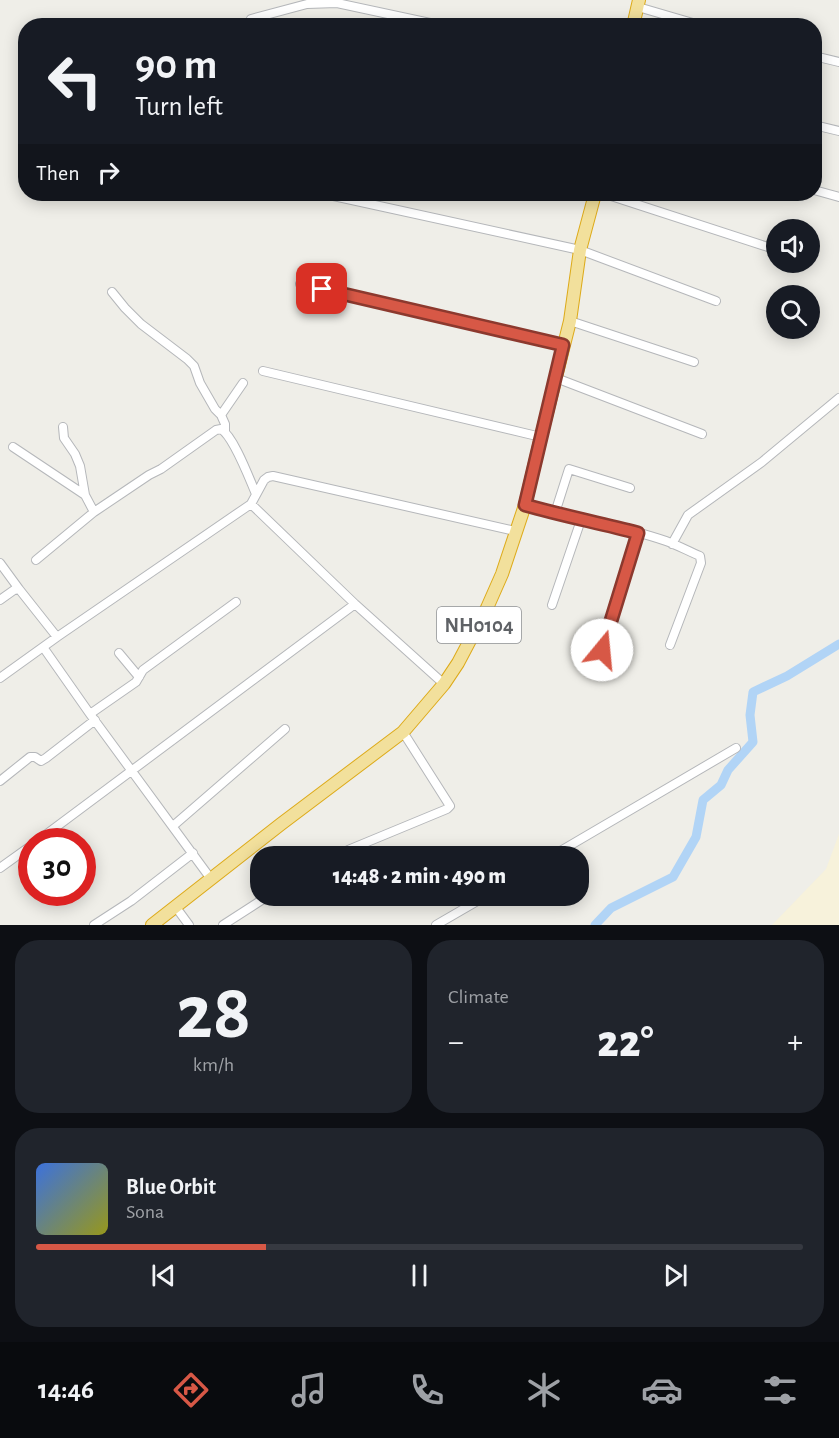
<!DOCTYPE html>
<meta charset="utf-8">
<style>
body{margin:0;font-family:"Alegreya Sans",sans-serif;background:#20242c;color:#f1f3f6;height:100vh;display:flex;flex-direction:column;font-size:22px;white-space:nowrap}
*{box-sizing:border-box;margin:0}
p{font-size:20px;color:#9ea1a6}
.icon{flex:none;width:33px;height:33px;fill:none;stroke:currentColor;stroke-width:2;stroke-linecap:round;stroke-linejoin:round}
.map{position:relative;height:925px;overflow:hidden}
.sheet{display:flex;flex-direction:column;gap:15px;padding:15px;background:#0d0f14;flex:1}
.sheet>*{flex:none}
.banner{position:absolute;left:18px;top:18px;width:804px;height:183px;border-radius:24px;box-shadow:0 3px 15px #0003;background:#171b24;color:#f1f3f6;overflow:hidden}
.buttons{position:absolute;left:766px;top:219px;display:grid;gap:12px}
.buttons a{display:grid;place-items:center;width:54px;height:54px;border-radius:50%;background:#171b24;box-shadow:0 3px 15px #0003;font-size:30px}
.speed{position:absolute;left:18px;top:828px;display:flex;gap:12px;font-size:30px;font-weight:700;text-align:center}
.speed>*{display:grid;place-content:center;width:78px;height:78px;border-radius:50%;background:#171b24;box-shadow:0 3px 15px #0003;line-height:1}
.speed .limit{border:9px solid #d22;background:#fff;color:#111}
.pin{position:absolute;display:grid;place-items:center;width:51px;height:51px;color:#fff;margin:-26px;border-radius:12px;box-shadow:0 3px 9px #0006}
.me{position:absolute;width:66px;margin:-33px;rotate:17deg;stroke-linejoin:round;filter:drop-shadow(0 0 4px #0008)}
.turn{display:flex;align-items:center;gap:21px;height:126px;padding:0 18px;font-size:27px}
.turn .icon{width:78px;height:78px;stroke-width:2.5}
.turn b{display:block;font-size:42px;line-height:51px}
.then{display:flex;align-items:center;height:57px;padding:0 18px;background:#0003;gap:12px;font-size:22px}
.big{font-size:45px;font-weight:800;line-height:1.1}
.sheet .widget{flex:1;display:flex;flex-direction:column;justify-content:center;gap:9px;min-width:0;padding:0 21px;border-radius:24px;background:#20242c}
.sheet .dial{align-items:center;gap:0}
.dial b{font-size:78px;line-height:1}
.song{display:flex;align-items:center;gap:18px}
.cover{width:72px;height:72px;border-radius:9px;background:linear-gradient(135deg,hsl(220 70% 55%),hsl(60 70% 35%))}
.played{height:6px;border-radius:3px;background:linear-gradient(90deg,#d75846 30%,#363941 30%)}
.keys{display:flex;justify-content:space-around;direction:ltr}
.heat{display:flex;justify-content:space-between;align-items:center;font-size:33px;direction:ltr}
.sheet .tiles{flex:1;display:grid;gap:15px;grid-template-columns:1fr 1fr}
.widget:last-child{grid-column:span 2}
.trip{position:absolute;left:250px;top:846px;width:339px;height:60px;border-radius:24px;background:#171b24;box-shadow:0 3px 15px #0003;font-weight:800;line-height:60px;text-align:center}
.dock{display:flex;height:96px;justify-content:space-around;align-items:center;background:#090b0e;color:#9ea1a6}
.dock .icon{width:42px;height:42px}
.dock .selected{color:#d75846}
.dock b{font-size:27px;color:#f1f3f6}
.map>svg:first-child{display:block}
.sand{fill:#f7f2db}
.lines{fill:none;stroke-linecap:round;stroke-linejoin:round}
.canal{stroke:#b1d4f6;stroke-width:9}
.minor-casing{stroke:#b5b7ba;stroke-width:10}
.highway-casing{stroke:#ddaa19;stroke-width:14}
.minor{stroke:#fff;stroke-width:8}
.highway{stroke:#f2e09c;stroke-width:12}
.route-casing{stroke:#8c392e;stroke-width:15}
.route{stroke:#d75846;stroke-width:10}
.labels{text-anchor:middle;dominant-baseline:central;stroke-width:4.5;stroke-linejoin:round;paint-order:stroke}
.shield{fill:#fff;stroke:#8f9194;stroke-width:1.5}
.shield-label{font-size:21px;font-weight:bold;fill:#5f6266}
</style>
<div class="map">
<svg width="839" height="925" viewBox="0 0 839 925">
<rect width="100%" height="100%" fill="#efeee8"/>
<path class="sand" d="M839,834v91h-67l54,-56z"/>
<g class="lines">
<path class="canal" d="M595,925l16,-17 62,-31 23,-40 7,-37 18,-15 7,-15 25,-28 -3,-27 3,-23 34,-16 52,-32"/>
<g class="minor-casing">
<path id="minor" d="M638,7l65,19
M251,19l56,-15 30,-1 107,23
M814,56l25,6
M814,125l25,6
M814,190l25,7
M605,194l172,56
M329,195l251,55 136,51
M300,284l263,61
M112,292l13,16 16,16 46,35 7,7 6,17 15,26 6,6 4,9v8
M570,321l124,41
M263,371l278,66
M556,378l146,56
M221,415l22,-32
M63,427l1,11 11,16 5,12 5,29 9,17
M13,447l72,48
M251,504l104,100 89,80
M525,505c47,13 95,20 141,36 11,4 22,10 34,15l1,7 -31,82
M555,513l14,-44 61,19
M672,544l16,-29 74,-53 77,-64
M36,560l58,-48 55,-37 12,-6 55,-39 5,-1c13,8 28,49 35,65
M0,563l19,26
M0,600l14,-10 5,-1 38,48
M552,605l29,-85
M43,647l47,67 121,165
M602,650l36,-117
M119,653l20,24
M0,678l57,-41 194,-133 13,-24 4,-3 5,-1 242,55
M90,714l46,-32 7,-12 93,-68
M0,781l30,-24h5l6,4 5,-3 49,-38
M173,826l112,-97
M36,842l319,-238
M348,850l99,-41 3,-3 -47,-74
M552,856l184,-108
M0,868l32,-23
M175,906l14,19
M94,925l37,-24 62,-48
M223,925l45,-29
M436,925l50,-29"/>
</g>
<g class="highway-casing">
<path id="highway" d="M633,26l6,-26
M152,925l129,-101 122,-92 41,-48 14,-21 29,-55 15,-34 23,-69 16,-68 29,-116 10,-71 15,-56"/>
</g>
<use href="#minor" class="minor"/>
<use href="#highway" class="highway"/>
</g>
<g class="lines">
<g class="route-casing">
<path id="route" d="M322,289l241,56 -38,160c38,11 76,18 113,28l-36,117"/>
</g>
<use href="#route" class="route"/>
</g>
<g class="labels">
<rect class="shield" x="437" y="607" width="84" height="36" rx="4.5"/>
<g class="shield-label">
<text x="479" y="625">NH0104</text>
</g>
</g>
</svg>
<div class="buttons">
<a><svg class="icon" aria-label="sound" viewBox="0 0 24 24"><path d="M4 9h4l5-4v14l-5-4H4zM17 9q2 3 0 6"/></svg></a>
<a><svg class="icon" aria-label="search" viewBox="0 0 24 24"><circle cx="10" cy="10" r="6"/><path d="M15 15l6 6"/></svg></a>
</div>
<div class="speed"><div class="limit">30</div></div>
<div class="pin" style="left:322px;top:289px;background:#d93025"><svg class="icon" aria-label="arrive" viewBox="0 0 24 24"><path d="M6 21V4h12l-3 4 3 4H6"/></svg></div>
<svg class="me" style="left:602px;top:650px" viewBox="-20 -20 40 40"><circle r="19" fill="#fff"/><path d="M0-13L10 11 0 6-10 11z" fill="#d75846"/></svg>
<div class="trip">14:48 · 2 min · 490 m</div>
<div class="banner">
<div class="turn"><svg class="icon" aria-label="left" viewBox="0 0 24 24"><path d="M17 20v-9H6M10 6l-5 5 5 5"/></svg><div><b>90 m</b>Turn left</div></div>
<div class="then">Then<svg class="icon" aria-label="right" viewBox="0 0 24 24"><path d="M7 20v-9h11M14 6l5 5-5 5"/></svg></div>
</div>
</div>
<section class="sheet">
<div class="tiles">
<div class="widget dial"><b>28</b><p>km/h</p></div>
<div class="widget"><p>Climate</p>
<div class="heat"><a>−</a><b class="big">22°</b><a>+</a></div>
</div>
<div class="widget">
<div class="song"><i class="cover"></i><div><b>Blue Orbit</b><p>Sona</p></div></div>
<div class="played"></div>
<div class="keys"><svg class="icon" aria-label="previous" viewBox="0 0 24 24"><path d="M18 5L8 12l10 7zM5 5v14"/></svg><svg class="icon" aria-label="pause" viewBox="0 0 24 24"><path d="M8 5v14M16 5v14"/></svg><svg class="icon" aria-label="next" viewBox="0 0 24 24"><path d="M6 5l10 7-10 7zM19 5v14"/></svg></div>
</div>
</div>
</section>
<nav class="dock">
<b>14:46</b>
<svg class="icon selected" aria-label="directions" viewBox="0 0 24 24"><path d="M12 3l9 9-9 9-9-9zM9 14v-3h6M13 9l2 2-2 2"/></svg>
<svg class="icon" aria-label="music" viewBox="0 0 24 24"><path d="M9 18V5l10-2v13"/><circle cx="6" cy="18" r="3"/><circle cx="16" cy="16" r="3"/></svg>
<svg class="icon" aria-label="phone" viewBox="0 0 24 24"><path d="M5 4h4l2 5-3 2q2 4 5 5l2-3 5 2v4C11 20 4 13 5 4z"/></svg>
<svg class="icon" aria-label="climate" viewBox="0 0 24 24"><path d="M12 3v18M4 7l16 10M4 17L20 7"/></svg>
<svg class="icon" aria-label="car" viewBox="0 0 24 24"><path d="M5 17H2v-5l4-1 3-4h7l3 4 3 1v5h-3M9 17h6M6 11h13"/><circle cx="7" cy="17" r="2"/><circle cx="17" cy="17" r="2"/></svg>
<svg class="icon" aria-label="filters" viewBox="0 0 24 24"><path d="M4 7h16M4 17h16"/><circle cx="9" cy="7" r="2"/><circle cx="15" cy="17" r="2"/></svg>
</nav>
